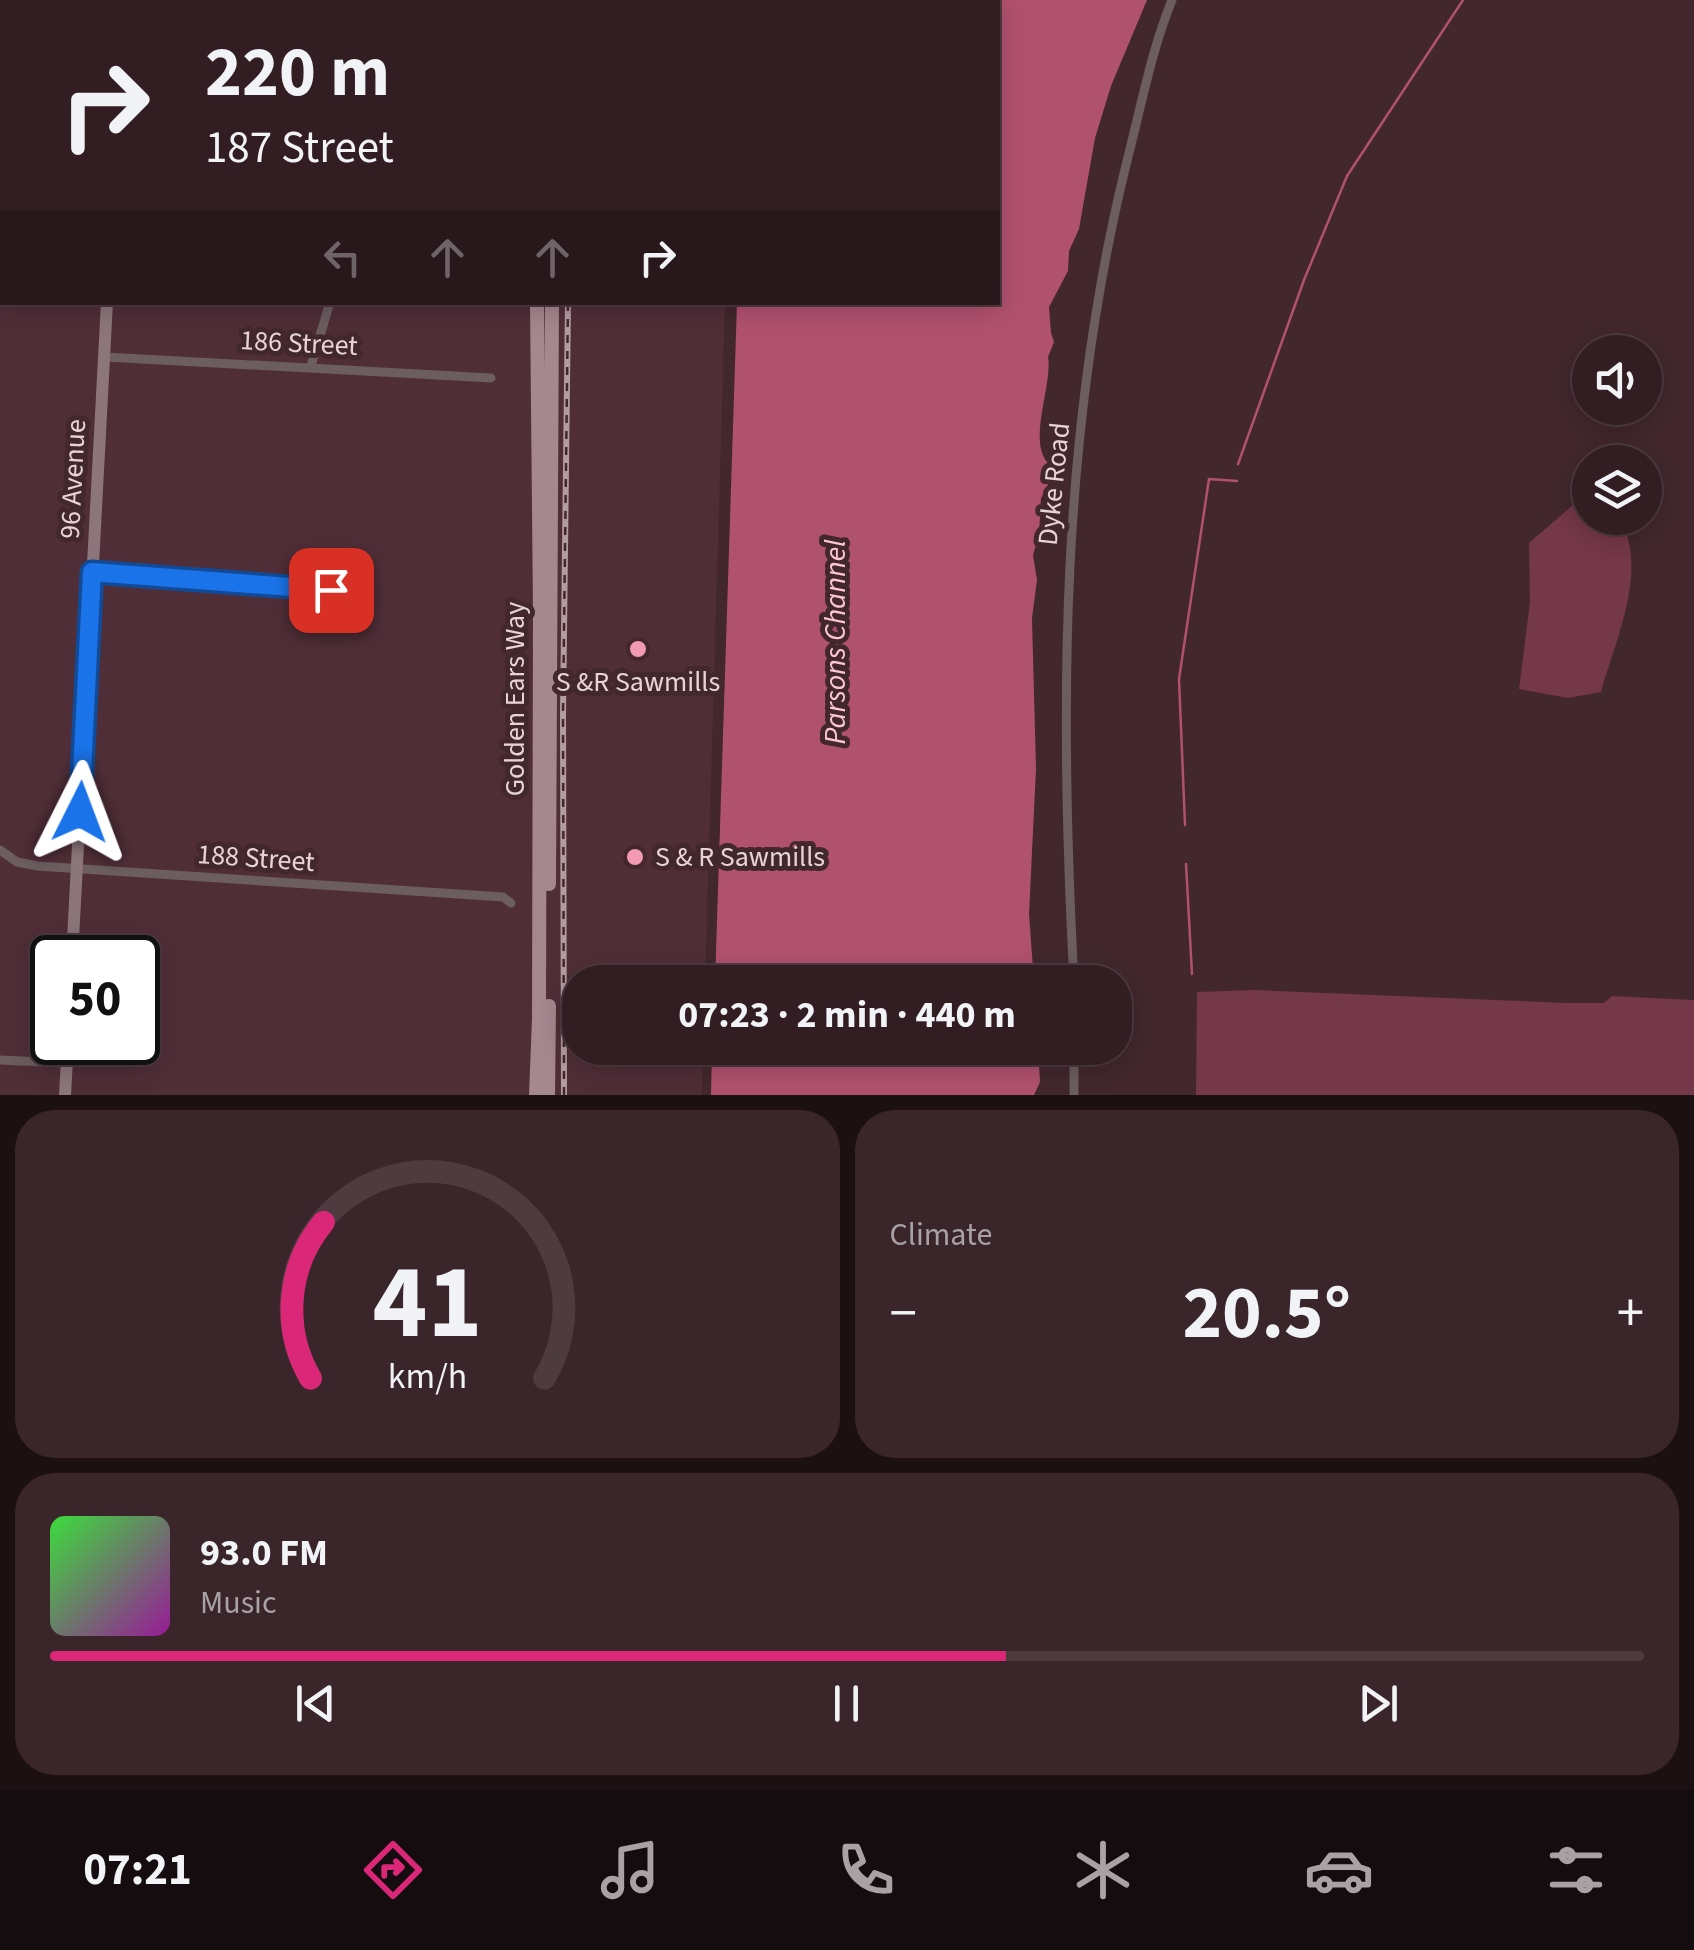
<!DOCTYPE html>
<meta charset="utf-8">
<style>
body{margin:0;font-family:"Source Sans 3",sans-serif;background:#3a262a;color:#f1f3f6;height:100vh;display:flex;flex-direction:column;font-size:38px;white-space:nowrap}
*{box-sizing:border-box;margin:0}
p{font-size:32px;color:#a8a2a5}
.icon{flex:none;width:55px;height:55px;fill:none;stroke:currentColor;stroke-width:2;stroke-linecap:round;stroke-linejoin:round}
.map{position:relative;height:1095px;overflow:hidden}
.panel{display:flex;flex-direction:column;gap:15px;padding:15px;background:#1c1013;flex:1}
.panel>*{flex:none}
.hud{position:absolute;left:0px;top:0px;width:1000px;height:305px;box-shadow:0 5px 25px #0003,0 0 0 2px #4d3b40;background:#321d22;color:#f1f3f6;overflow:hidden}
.fabs{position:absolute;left:1572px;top:335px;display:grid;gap:20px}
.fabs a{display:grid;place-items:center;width:90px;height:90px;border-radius:50%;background:#321d22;box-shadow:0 5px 25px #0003,0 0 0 2px #4d3b40;font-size:50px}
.speed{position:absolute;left:30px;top:935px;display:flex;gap:20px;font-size:50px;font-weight:700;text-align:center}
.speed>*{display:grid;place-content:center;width:130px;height:130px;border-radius:50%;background:#321d22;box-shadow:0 5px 25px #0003,0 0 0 2px #4d3b40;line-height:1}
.speed .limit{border:5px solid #111;border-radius:15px;background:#fff;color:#111}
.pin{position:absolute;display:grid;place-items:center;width:85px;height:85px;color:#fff;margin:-42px;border-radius:20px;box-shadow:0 5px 15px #0006}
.me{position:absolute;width:110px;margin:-55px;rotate:3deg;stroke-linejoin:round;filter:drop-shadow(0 0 8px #0008)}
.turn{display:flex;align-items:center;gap:35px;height:210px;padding:0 40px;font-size:45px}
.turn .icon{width:130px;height:130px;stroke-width:2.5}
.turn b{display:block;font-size:70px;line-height:85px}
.lanes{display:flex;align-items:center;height:95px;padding:0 40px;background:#0003;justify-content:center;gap:50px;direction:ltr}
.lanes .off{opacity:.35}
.big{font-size:75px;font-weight:700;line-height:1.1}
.panel .tile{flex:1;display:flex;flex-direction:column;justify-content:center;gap:15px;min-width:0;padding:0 35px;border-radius:40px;background:#3a262a}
.panel .dial{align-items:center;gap:0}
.dial svg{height:260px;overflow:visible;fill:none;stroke:#4d3b40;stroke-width:7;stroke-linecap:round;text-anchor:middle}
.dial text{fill:#f1f3f6;stroke:none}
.song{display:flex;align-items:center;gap:30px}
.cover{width:120px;height:120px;border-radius:15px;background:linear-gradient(135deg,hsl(120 70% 55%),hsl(300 70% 35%))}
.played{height:10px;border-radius:5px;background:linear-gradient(90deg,#db2777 60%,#4d3b40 60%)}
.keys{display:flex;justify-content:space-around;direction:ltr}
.heat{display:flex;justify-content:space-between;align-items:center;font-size:55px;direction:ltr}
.panel .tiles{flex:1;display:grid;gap:15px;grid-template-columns:1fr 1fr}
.tile:last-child{grid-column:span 2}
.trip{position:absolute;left:562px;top:965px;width:570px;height:100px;border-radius:40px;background:#321d22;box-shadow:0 5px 25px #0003,0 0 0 2px #4d3b40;font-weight:700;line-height:100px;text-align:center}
.menu{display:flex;height:160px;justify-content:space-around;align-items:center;background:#140c0e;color:#a8a2a5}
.menu .icon{width:70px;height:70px}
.menu .active{color:#db2777}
.menu b{font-size:45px;color:#f1f3f6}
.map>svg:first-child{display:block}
.built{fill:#502e38;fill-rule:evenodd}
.green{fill:#75374a}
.water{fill:#b15170}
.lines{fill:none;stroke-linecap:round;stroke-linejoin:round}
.stream{stroke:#b15170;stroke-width:2.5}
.street{stroke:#6b5d60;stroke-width:9}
.secondary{stroke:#8c767b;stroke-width:12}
.primary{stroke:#a5888f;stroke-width:14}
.rail-casing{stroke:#b29ca2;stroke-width:6}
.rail{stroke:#42272e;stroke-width:2.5;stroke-dasharray:8;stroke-linecap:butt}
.route-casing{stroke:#114b97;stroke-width:25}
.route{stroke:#1a73e8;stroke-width:18}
.poi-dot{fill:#f19ab2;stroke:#42272e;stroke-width:4}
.labels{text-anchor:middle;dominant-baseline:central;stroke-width:10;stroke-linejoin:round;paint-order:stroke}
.street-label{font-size:28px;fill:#e7d4d9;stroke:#42272e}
.poi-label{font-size:28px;fill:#e7d4d9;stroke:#42272e}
.water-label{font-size:30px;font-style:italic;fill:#fdc6d4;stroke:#42272e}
</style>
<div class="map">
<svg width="1694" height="1095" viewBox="0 0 1694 1095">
<rect width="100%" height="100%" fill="#42272e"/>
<path class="built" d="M0,0h102l-100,2v300l723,1 -20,679h-125v66h123l-1,47h-702zM52,958h86v84h-86z"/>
<path class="green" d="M1590,498v20h29c31,49 -4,123 -18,174l-33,6 -49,-9 11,-87 -1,-59 51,-44z
M1254,990l313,13h37l8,-7 82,4v95h-498l1,-103z"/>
<path class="water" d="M794,0h353l-36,86 -16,52 -16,91 -10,22 -1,20 -19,36 2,26 3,9 -6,15c5,28 -21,83 0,106v23l-7,12 -2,36 -6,21 4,25 -5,38 4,151 -7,145 5,68h-319l22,-679 261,-1v-300h-205z
M712,1048h326l2,34 -6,13h-323z"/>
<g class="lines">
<path class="stream" d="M1238,464l66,-184 43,-104 116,-176
M1185,825l-6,-146 30,-200 28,2
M1186,864l6,110"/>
<path class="street" d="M105,357l386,21
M311,366l19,-64
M92,572l239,18
M0,850l17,12 21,4 465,31 8,6
M1074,982c-15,-277 -14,-557 55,-829 13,-51 23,-104 43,-153
M0,1060l67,3
M1074,1095v-47"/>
<path class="secondary" d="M123,2l1,-2
M217,2l4,-2
M239,2l4,-2
M72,958l35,-656
M65,1095l3,-53"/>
<path class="primary" d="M464,0l3,2
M482,0l2,2
M549,884l3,-582
M536,1095l3,-76 1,-405 -3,-312
M548,1095l1,-89"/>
<g class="rail-casing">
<path id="rail" d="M643,2l1,-2
M564,1095l-1,-381 5,-412"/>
</g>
<use href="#rail" class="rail"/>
</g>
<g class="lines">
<g class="route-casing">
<path id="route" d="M80,812l12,-240 239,18"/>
</g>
<use href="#route" class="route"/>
</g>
<g class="poi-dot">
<circle cx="638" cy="649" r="10"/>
<circle cx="635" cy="857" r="10"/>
</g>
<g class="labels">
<g class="street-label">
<text transform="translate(299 343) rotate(3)">186 Street</text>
<text transform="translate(73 479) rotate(-87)">96 Avenue</text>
<text transform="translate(1054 484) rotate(-84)">Dyke Road</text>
<text transform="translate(515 699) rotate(-90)">Golden Ears Way</text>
<text transform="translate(256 858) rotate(4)">188 Street</text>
</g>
<g class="poi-label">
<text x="638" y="682">S &amp;R Sawmills</text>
<text x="655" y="857" text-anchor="start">S &amp; R Sawmills</text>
</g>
<g class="water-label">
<text transform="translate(835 642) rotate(-90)">Parsons Channel</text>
</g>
</g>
</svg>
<div class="fabs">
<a><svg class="icon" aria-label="sound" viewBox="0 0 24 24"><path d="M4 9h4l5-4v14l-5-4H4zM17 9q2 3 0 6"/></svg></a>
<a><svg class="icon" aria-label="layers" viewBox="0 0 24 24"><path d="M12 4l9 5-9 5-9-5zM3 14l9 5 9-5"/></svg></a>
</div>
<div class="speed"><div class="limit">50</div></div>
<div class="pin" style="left:331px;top:590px;background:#d93025"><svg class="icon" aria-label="arrive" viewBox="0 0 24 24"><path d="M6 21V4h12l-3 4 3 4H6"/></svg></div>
<svg class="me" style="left:80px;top:812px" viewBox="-20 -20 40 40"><path d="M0-17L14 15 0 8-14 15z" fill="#1a73e8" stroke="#fff" stroke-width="4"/></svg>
<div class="trip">07:23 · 2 min · 440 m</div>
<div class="hud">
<div class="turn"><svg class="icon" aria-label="right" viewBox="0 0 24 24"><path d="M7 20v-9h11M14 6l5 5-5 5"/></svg><div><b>220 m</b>187 Street</div></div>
<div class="lanes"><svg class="icon off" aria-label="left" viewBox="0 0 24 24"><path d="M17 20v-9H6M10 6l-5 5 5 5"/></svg><svg class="icon off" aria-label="ahead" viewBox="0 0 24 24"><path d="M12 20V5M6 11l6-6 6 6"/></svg><svg class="icon off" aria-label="ahead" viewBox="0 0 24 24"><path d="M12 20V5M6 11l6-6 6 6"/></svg><svg class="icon" aria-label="right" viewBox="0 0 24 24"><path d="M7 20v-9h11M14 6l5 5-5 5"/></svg></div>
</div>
</div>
<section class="panel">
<div class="tiles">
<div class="tile dial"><svg viewBox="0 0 100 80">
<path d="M14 69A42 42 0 1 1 86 69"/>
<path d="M14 69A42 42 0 0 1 18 21" stroke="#db2777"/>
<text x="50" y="56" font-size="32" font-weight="700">41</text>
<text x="50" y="72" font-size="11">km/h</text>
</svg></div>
<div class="tile"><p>Climate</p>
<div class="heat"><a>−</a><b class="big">20.5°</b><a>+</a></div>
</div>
<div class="tile">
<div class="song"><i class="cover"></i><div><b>93.0 FM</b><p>Music</p></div></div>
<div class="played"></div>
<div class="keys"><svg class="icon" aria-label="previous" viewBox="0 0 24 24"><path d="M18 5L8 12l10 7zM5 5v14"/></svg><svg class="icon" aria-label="pause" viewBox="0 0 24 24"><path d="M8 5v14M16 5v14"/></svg><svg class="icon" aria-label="next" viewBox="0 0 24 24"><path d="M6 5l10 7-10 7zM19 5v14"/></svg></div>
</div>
</div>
</section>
<nav class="menu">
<b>07:21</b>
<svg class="icon active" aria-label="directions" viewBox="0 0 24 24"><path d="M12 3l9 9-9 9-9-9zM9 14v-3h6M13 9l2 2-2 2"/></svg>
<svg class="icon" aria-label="music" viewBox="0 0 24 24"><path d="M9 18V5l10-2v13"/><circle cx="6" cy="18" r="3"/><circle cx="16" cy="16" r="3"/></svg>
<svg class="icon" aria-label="phone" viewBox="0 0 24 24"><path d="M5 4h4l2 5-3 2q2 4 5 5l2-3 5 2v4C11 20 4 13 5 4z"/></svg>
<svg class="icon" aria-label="climate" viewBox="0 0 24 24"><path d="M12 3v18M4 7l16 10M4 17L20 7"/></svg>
<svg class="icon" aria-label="car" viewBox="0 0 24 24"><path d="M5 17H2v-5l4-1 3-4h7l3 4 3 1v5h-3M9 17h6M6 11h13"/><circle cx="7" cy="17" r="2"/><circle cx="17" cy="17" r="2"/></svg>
<svg class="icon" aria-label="filters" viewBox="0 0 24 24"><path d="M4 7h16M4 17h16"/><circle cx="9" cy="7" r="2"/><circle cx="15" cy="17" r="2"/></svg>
</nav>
